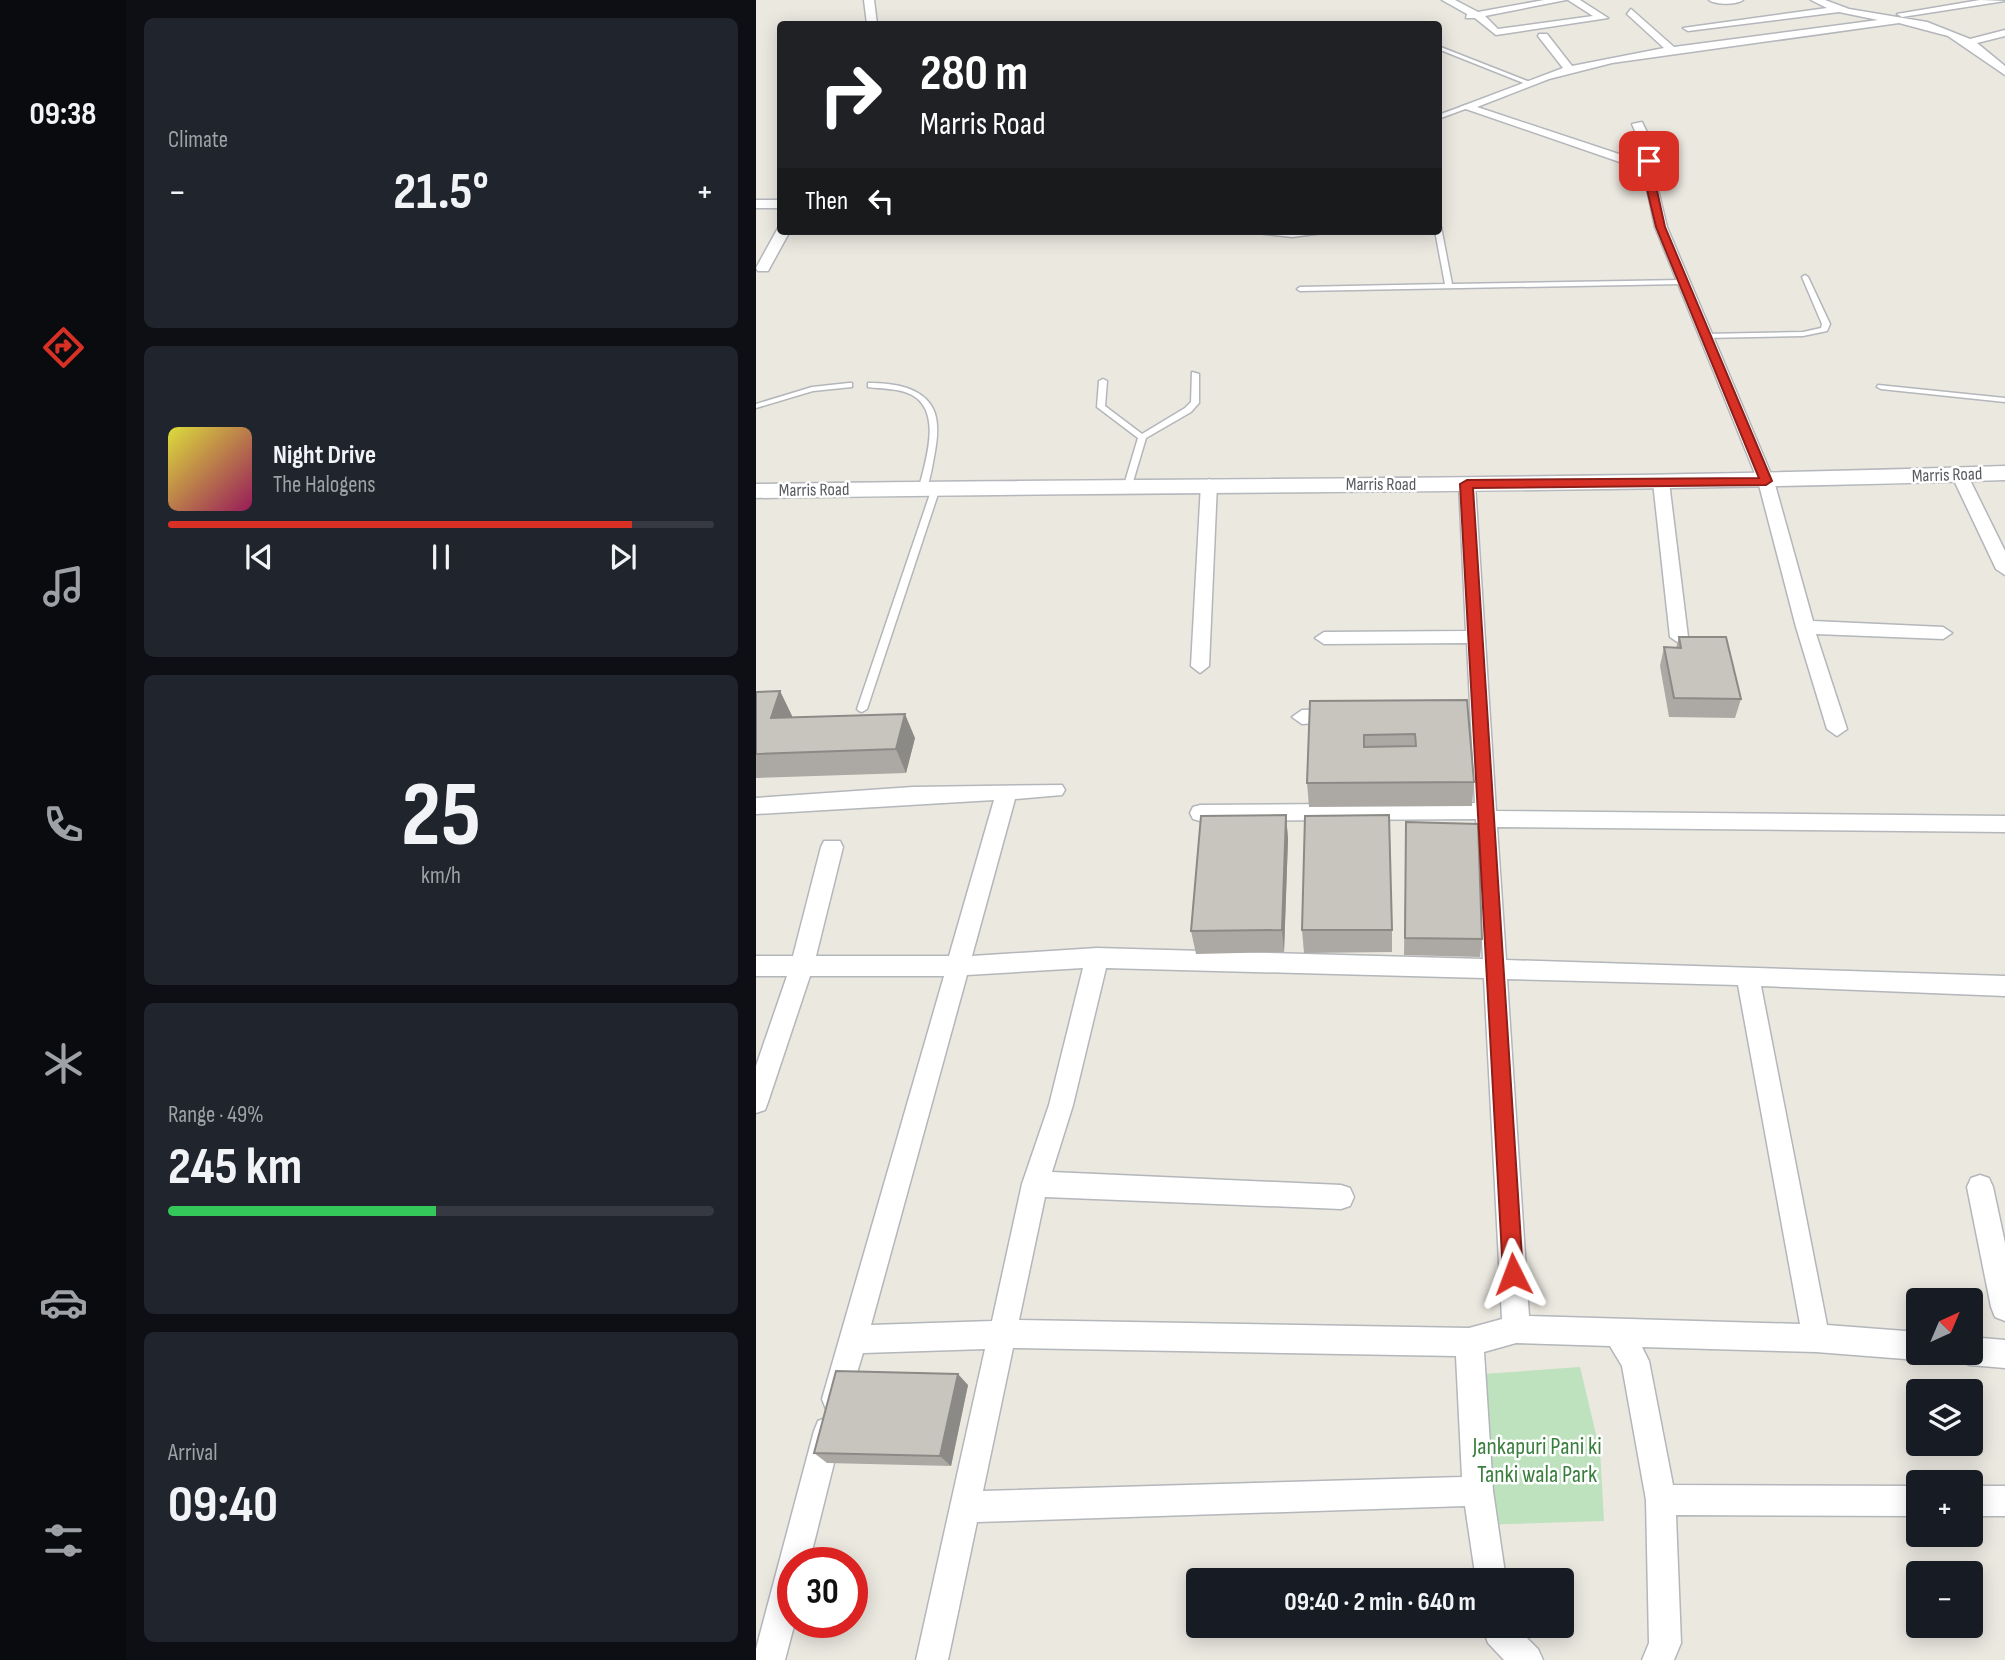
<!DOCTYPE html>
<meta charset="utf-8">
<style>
body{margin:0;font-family:"Sofia Sans Condensed",sans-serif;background:#20242c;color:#f1f3f6;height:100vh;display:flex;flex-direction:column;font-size:26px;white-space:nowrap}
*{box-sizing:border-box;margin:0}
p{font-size:23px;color:#9ea1a6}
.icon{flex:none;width:38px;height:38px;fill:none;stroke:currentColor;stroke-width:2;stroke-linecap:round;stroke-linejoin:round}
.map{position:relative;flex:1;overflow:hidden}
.sheet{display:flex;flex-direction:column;gap:18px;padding:18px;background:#0d0f14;width:630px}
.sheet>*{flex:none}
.guide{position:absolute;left:21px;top:21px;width:665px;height:214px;border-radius:7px;box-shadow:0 4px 18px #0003;background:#202124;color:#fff;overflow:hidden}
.needle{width:46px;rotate:44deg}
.fabs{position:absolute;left:1150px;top:1288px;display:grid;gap:14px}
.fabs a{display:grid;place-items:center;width:77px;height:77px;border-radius:7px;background:#171b24;box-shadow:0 4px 18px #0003;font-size:35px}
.speed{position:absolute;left:21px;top:1547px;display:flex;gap:14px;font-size:35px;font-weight:700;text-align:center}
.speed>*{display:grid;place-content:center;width:91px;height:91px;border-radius:50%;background:#171b24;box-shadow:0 4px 18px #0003;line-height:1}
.speed .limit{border:10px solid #d22;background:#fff;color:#111}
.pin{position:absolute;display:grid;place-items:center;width:60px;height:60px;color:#fff;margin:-30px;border-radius:14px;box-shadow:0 4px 10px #0006}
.me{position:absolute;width:77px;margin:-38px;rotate:357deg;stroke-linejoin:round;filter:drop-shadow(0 0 5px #0008)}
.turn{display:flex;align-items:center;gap:24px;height:147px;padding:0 28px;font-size:32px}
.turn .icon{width:91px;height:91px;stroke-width:2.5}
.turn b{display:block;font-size:49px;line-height:60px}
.then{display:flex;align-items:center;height:66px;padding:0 28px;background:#0003;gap:14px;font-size:26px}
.big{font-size:52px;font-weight:700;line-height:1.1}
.sheet .widget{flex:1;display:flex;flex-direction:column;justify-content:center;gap:10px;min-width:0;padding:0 24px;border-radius:10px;background:#20242c}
.sheet .dial{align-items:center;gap:0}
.dial b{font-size:91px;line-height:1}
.song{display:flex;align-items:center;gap:21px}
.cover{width:84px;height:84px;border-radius:10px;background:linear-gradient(135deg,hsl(60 70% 55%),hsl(330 70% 35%))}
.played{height:7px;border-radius:4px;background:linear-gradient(90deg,#d93025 85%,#363941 85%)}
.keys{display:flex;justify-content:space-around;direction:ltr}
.heat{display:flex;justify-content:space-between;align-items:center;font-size:38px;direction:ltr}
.charge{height:10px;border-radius:5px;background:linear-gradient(90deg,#34c759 49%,#363941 0)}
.trip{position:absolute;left:430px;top:1568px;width:388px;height:70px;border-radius:7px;background:#171b24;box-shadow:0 4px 18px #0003;font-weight:700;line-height:70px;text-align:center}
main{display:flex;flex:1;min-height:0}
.tabs{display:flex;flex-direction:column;width:126px;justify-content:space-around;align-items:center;background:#090b0e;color:#9ea1a6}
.tabs .icon{width:49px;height:49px}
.tabs .selected{color:#d93025}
.tabs b{font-size:32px;color:#f1f3f6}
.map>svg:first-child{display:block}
.green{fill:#bee1be}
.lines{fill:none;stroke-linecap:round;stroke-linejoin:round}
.lane-casing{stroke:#b3b6ba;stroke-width:3}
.street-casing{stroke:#b3b6ba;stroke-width:3}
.secondary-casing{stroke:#b4b7bc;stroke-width:3}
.lane{fill:#fff;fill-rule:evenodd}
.street{fill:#fff;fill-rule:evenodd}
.secondary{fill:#fff;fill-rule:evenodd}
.wall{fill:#aca9a4}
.shaded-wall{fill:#8c8a86}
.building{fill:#c8c5bf;stroke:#8c8a86;stroke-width:2;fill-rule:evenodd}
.route{fill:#d93025;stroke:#8d1f18;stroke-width:2}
.labels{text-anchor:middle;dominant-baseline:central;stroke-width:5;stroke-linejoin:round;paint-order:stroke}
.far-street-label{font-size:18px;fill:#595c60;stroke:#fff}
.near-park-label{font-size:24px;fill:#3a7e3e;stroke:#fff}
</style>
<main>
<nav class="tabs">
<b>09:38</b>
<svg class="icon selected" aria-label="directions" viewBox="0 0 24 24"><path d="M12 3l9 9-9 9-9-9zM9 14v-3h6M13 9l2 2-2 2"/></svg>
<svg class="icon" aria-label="music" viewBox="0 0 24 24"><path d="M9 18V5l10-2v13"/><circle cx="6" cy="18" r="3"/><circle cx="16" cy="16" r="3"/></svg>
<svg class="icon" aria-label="phone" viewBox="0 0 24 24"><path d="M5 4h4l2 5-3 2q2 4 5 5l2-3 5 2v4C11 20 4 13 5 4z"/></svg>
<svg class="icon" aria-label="climate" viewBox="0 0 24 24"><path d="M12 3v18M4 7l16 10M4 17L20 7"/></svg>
<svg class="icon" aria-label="car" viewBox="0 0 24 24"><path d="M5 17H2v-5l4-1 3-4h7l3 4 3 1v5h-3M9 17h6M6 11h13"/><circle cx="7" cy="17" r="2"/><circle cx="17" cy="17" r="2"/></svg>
<svg class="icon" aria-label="filters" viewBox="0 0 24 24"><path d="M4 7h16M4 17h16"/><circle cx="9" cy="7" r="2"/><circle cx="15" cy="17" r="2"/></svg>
</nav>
<section class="sheet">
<div class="widget"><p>Climate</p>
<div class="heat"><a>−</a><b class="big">21.5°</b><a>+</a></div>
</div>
<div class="widget">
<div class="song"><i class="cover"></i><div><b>Night Drive</b><p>The Halogens</p></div></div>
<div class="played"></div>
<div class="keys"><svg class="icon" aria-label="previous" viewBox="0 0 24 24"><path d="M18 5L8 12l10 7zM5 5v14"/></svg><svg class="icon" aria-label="pause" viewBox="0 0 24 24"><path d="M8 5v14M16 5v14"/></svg><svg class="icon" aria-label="next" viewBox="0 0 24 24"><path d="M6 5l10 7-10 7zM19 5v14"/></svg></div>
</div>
<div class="widget dial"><b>25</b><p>km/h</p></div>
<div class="widget"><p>Range · 49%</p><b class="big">245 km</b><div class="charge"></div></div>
<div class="widget"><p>Arrival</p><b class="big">09:40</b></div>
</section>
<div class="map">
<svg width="1249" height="1660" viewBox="0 0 1249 1660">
<rect width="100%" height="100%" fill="#ebe8e0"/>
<path class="green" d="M824,1367l20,84 4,70 -124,4 3,-151z"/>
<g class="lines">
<g class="lane-casing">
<path id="lane" d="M682,46l92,36 1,1 -5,1 -88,-35z
M710,105l2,1v2l-30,11v-4z
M682,225l3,2 11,57 230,-4 3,2 -3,2 -382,7 -3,-2 3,-2 145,-3 -10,-53h3z
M499,231l37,2 34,-2 -3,2 -31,4 -34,-4z
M1049,275l3,2 22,47 -3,7 -24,5 -99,2 -4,-2 4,-2 99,-2 18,-4 1,-4 -20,-47z
M436,372l7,2v29l-8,9 -45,26 -14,47 -1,2h-6l-1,-2 14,-47 -41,-31 2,-26 4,-2 4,2 -2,25 37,28 43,-26 6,-6z
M93,383h3v4l-39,4 -57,17v-4l56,-17z
M112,383c13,0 27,1 39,5 34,12 33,38 27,69 -2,11 -4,23 -8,33l-3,1 -4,-3c6,-26 24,-76 -7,-93 -13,-7 -29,-6 -44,-8z
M1122,385l127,13v4l-124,-13 -4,-2z
M180,485l4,3 -73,221 -5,3 -3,-1 -2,-2 75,-221z"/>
</g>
<g class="street-casing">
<path id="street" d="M108,0h10l3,24h-10z
M686,0h13l23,12 66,-12h22l-81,16 13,13 95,-13 -25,-16h12l28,18 -112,17 -21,-17h-9l1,-4z
M953,0h34c-7,5 -27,5 -34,0z
M1055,0h14l24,9 78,13 43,17 35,-9v6l-28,7 28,23v9l-57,-39 -49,-13 -287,40 -63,16 -72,28 166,55v-13l-11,-25 10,-2 13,27v28l12,50 107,254 39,140 130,6 9,6 -9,6 -127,-5 31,95 -10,7 -10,-7 -31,-102 -38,-146 -103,-254 -12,-57 -183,-63 103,-39 -25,-32 1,-2h8l25,32 92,-18 -37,-34 4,-5 43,38 204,-27 -39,-8 -151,19 -5,-3 144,-20z
M1224,0l25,1 -103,16 -5,-3z
M0,200h24v8h-24z
M22,228l12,3 -22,40h-10l-2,-3z
M1203,469l8,5 38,77v24l-9,-6 -45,-95z
M905,477l8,5 19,155 -9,6 -9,-6 -17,-155z
M453,479l8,5 -8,182 -9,7 -9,-7 10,-182z
M711,479l8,5 21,327 509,5v16l-508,-5 9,133 499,16v20l-244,-10 66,339 91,7v21h11l-1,3 -10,4 -102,-8 -174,-5 7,14 24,124 245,1v30l-242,-1 5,128 -7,17h-32l7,-17 -3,-143 -24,-134 -12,-20 -94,-3 -32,9 9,139 13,89h-30l-11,-74 -488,16 -29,138h-32l69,-311 -122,4 -17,56 -10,4 -10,-4 -4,-10 122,-423h-134l-42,126 -3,8 -9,3v-47l31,-90h-31v-20h37l28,-109 3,-6h16l3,6 -27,109h133l45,-156 -238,14v-16l157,-11 149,-2 3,5 -3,5 -47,4 -43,157 125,-8 386,11 -7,-140 -276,2 -7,-2 -3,-6 3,-6 7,-2 275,-2 -8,-160 -143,1 -9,-6 9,-6 142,-1 -7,-147zM327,968l-34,137 -27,79 -30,137 -121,4 96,-350zM350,968l378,10 18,341 -33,9 -450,-8 26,-123 296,12 9,-3 4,-9 -4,-9 -9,-3 -289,-13 21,-67zM751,979l231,6 62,339 -271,-8zM257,1348l443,8 6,121 -479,14z
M581,709l10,7 -3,5 -42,3 -10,-7 10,-7z
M1224,1175l9,3 4,9 12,56v78l-10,-4 -4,-10 -24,-120 4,-9z
M1214,1337l35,3v28l-35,-3 -10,-4 -3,-8h13z
M72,1417l10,4 4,10 -33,132h-16l2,59 -10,38h-29v-11l58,-218 4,-10z
M1214,1486h35v30h-35z
M726,1626h33l23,23 5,11h-39l-16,-17z"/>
</g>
<g class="secondary-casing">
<path id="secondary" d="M1249,466v14c-416,14 -833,11 -1249,18v-14c416,-6 833,-4 1249,-18z"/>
</g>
<use href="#lane" class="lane"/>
<use href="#street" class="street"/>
<use href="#secondary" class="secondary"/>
</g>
<path class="wall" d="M923,637l62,62 -6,19 -66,-1 -9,-51 4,-19 12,1z
M24,691l12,25v1l123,21 -9,35 -150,5v-86z
M711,700l7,82 -2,24 -163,1 -2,-24 3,-82z
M530,815l2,24 -4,113 -88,2 -5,-23z
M650,822l76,117 -2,18 -76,-2z
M546,930h90v22l-88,1z
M212,1385l-17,81 -124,-3 -13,-10z"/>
<path class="shaded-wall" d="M24,691l12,25 -8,27 -13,-25z
M149,714l10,24 -9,35 -10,-24z
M530,815l2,24 -4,113 -2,-22z
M202,1374l10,11 -17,81 -11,-10z"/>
<path class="building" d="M923,637h47l15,62 -67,-1 -10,-51 17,1z
M24,691l-9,27 134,-4 -9,35 -140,5v-62z
M711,700l7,82 -167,1 3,-82zM659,734l1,12 -52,1v-12z
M530,815l-4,115 -91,1 10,-115z
M633,815l3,115h-90l3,-114z
M650,822l72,2 4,115 -77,-1z
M80,1371l122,3 -18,82 -126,-3z"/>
<path class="route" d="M893,159l4,2 1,16 11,50 107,254 -6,4 -293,3 50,786 -3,7 -7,3 -8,-3 -2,-7 -43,-790 7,-4 292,-2 -103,-251 -12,-50v-16z"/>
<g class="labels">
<g class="far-street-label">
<text transform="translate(1191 475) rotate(-2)">Marris Road</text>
<text x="625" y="484">Marris Road</text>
<text transform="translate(58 490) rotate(-1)">Marris Road</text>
</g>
<g class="near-park-label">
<text x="781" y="1446">Jankapuri Pani ki<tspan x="781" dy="28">Tanki wala Park</tspan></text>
</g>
</g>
</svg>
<div class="fabs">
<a><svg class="needle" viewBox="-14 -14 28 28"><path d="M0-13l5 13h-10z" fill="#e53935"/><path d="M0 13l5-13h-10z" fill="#9ea1a6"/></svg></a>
<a><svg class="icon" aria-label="layers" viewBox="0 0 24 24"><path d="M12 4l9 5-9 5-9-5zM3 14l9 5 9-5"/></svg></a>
<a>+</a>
<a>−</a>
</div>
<div class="speed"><div class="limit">30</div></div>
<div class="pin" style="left:893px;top:161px;background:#d93025"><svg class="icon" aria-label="arrive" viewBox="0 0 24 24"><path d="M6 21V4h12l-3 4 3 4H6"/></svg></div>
<svg class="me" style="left:757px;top:1274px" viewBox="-20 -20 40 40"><path d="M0-17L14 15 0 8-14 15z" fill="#d93025" stroke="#fff" stroke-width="4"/></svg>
<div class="trip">09:40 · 2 min · 640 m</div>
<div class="guide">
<div class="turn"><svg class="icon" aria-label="right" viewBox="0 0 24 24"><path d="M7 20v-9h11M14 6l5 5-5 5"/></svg><div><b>280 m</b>Marris Road</div></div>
<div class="then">Then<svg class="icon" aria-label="left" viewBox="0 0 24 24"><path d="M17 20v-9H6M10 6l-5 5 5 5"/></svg></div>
</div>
</div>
</main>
